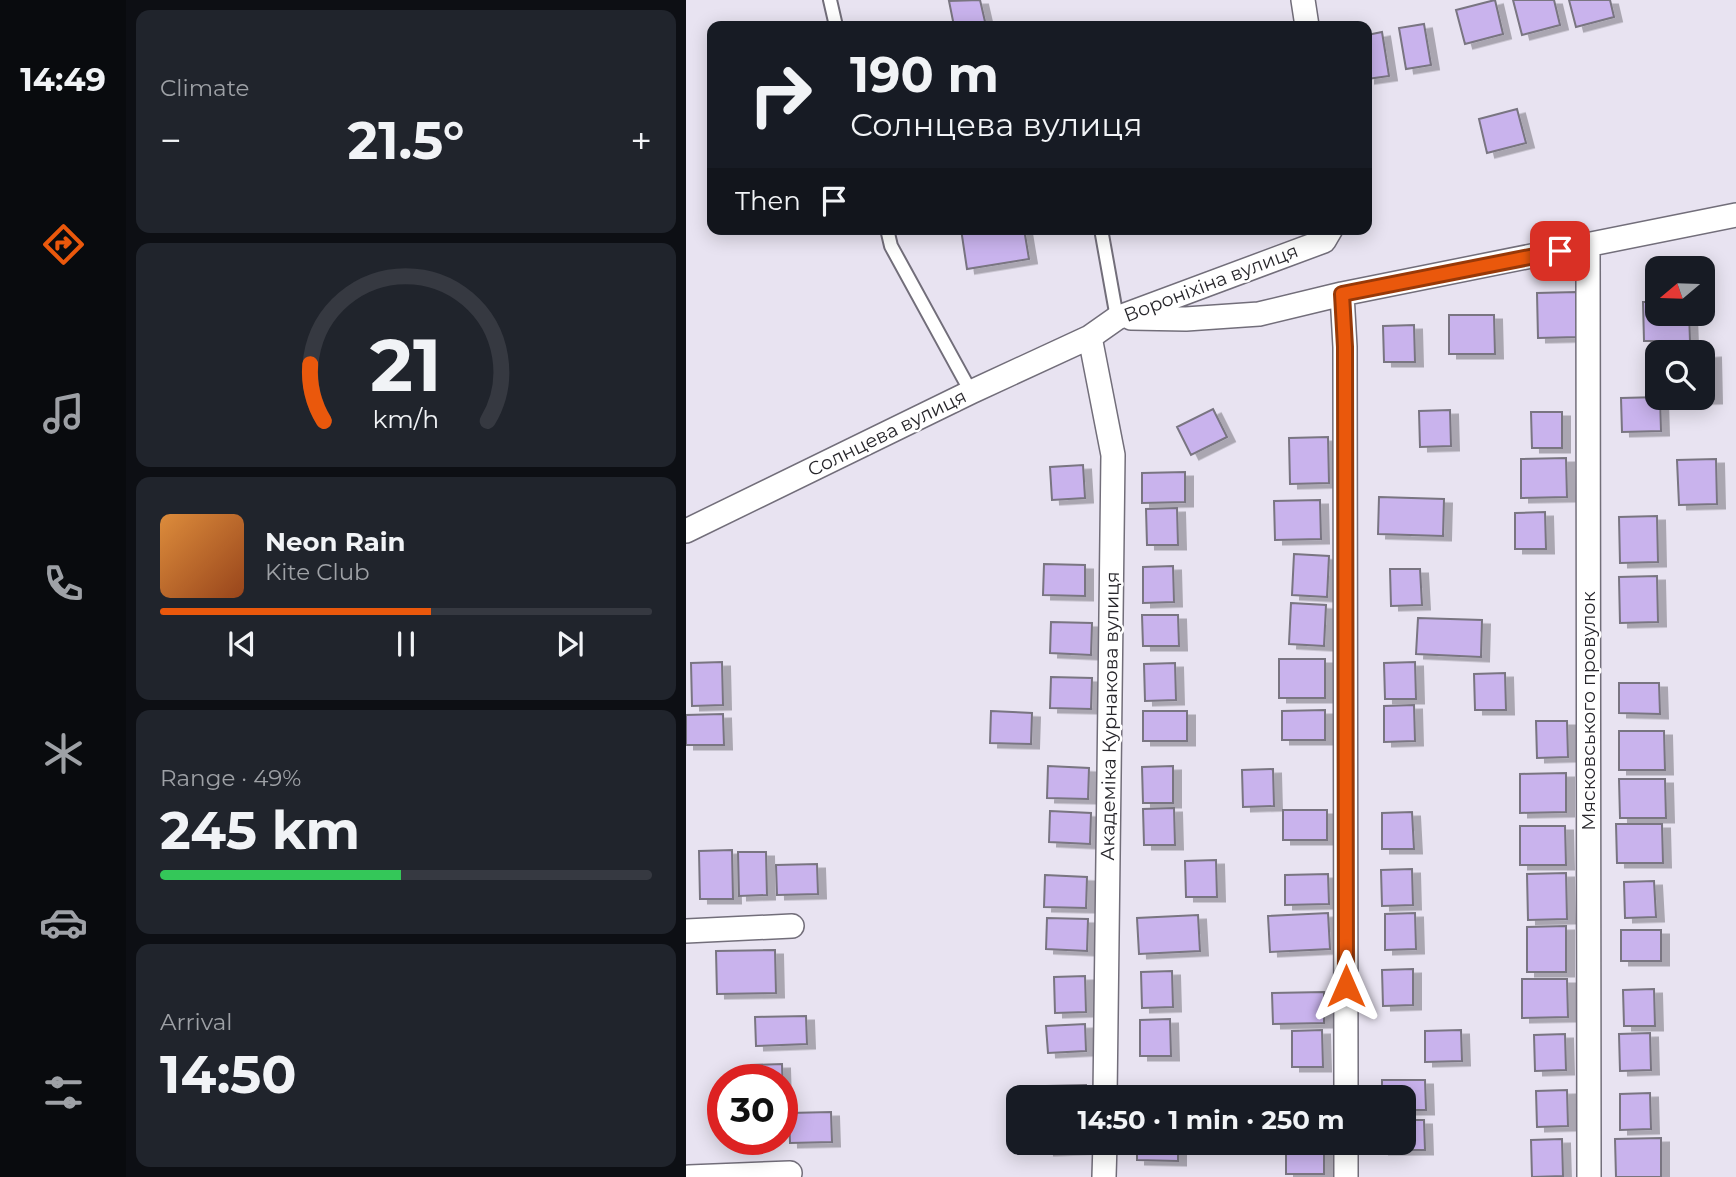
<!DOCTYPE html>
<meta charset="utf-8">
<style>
body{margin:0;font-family:Montserrat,sans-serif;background:#20242c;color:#f1f3f6;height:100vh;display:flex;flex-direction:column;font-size:26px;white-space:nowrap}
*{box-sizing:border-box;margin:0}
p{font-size:23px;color:#9ea1a6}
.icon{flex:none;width:38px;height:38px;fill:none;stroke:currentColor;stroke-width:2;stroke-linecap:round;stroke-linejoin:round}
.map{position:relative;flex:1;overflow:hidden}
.panel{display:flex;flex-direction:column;gap:10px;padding:10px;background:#0d0f14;width:560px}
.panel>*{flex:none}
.top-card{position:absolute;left:21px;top:21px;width:665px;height:214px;border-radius:14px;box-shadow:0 4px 18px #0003;background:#171b24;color:#f1f3f6;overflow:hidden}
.needle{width:46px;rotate:251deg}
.tools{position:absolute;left:959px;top:256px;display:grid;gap:14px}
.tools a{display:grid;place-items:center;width:70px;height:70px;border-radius:14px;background:#171b24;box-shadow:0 4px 18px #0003;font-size:35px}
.speed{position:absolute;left:21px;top:1064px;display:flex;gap:14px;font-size:35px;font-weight:700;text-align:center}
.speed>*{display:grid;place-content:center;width:91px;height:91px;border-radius:50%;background:#171b24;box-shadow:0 4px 18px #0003;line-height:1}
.speed .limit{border:10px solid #d22;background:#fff;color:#111}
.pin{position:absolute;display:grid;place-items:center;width:60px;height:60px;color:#fff;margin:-30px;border-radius:14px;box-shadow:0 4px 10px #0006}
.me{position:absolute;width:77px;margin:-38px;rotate:0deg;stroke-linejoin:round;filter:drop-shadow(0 0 5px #0008)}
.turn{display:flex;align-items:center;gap:24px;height:147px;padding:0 28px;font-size:32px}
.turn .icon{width:91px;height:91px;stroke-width:2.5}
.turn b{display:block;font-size:49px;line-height:60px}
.then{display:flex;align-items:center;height:66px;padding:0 28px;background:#0003;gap:14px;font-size:26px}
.big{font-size:52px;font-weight:700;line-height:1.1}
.panel .tile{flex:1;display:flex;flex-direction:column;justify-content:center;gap:10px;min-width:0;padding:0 24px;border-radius:14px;background:#20242c}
.panel .dial{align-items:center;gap:0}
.dial svg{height:182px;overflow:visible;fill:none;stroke:#363941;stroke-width:7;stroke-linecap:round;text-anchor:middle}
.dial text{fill:#f1f3f6;stroke:none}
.song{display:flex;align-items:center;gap:21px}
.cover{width:84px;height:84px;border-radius:10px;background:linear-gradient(135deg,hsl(30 70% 55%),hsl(20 70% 35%))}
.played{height:7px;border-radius:4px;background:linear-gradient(90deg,#ea580c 55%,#363941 55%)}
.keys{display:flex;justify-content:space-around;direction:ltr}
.heat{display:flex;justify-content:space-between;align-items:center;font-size:38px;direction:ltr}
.charge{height:10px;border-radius:5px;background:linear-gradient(90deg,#34c759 49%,#363941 0)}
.trip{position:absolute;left:320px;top:1085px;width:410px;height:70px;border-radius:14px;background:#171b24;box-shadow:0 4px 18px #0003;font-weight:700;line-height:70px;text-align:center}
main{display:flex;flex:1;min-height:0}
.tabs{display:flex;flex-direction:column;width:126px;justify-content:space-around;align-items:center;background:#090b0e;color:#9ea1a6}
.tabs .icon{width:49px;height:49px}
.tabs .active{color:#ea580c}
.tabs b{font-size:32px;color:#f1f3f6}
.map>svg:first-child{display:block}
.building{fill:#c9b3ed;stroke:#797581;stroke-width:2;filter:url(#shadow)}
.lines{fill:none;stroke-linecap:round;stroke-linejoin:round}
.lane-casing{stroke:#726e7a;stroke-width:16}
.street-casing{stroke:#726e7a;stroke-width:26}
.lane{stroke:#fff;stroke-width:12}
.street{stroke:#fff;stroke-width:23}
.route-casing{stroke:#983908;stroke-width:18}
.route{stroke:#ea580c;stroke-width:12}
.labels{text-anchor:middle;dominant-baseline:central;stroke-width:5;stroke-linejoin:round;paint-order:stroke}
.street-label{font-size:19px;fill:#27262b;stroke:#fff}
</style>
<main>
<nav class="tabs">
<b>14:49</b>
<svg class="icon active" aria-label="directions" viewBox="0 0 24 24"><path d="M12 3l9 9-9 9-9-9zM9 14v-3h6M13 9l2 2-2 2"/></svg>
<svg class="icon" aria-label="music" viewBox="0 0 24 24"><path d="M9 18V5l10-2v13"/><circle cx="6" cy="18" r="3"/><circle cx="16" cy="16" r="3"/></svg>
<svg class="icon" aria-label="phone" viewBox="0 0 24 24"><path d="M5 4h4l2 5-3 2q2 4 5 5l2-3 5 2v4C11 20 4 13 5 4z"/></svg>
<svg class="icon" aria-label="climate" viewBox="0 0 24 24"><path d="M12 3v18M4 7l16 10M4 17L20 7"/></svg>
<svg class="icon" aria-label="car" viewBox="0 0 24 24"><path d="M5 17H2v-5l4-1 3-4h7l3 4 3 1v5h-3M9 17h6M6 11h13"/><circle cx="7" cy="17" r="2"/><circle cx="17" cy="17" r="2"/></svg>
<svg class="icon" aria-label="filters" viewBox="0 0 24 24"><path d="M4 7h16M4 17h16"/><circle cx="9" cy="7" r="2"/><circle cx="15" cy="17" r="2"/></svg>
</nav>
<section class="panel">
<div class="tile"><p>Climate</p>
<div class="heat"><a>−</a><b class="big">21.5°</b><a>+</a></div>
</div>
<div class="tile dial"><svg viewBox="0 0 100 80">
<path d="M14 69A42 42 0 1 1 86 69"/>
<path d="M14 69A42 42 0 0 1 8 44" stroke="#ea580c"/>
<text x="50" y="56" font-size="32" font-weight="700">21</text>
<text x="50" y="72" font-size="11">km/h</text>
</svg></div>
<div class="tile">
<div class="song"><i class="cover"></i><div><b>Neon Rain</b><p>Kite Club</p></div></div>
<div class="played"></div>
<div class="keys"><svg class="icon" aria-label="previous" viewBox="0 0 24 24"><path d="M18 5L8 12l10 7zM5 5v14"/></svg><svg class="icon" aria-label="pause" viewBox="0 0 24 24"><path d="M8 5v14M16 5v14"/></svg><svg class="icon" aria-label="next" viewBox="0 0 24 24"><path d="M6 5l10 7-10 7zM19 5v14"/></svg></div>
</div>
<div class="tile"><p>Range · 49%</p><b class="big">245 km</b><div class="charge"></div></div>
<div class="tile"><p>Arrival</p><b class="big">14:50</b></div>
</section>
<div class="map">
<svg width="1050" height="1177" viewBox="0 0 1050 1177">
<defs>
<filter id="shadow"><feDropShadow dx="8" dy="4.5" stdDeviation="0" flood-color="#0004"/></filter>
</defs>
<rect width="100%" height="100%" fill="#e8e3f1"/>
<path class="building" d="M294,0l6,26h-32l-5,-25z
M809,0l8,34 -38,10 -9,-34z
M827,0h41l6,25 -38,10z
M883,0h41l4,17 -38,10z
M738,24l7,41 -25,4 -7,-41z
M696,32l7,44 -22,3v-44z
M831,109l9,34 -39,10 -8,-34z
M275,229h63l5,30 -62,10z
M890,292l1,45 -39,1 -1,-45z
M957,302h14v11h32l1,28h-46z
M763,315h45l1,39h-46z
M728,325l1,37h-31l-1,-36z
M1027,353l1,46 -38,1v-3h27v-43z
M974,397l1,34 -39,1 -1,-34z
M527,409l14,28 -36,18 -14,-28z
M764,410l1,36 -31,1 -1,-36z
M845,412h31v36h-30z
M642,437l1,46 -39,1 -1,-46z
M880,458l1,39 -46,1v-39z
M1030,459l1,45 -38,1 -2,-45z
M397,465l2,33 -33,2 -2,-33z
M499,472v30l-43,1v-30z
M693,497l65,2 -1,37 -65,-2z
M634,500l1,39 -46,1 -1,-39z
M491,508l1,37h-31l-1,-36z
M859,512l1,37h-31v-36z
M971,516l1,46 -38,1 -1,-46z
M608,554l35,2 -2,41 -35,-2z
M358,564l41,1v31l-42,-1z
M487,566l1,36 -31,1v-36z
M704,569h30l2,36 -31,1z
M971,576l1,46 -38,1 -1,-46z
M605,603l35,2 -2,41 -35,-2z
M456,615h36l1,31h-36z
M732,618l64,2 -1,37 -65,-3z
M365,622l41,1 -1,32 -41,-2z
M593,659h46v39h-46z
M36,662l1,43 -31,1 -1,-43z
M729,662l1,37h-31l-1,-36z
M489,663l1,37 -31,1 -1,-37z
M819,673l1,37h-31l-1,-36z
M365,677l41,1 -1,31 -41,-1z
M933,683h40l1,31 -41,-1z
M728,705l1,36 -31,1v-36z
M639,710v30h-43v-29z
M305,711l41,2 -1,31 -41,-1z
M457,711h44v30h-44z
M37,714l1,31h-38v-30z
M850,721h31l1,36 -31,1z
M933,731h45l1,39h-46z
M362,766l41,2 -1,31 -41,-1z
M487,766v37h-30l-1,-36z
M587,769l1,37 -31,1 -1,-37z
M880,773v39l-46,1v-39z
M933,779h46l1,39h-46z
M488,808l1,37h-31l-1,-36z
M597,810h44v30h-44z
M364,811l41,2 -1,31 -41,-2z
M726,812l2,37h-32v-36z
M930,824h46l1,39h-46z
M834,826h45l1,39h-46z
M46,850l1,49h-33l-1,-48z
M52,852h28l1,43 -28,1z
M530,860l1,37h-31l-1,-36z
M131,864l1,30 -41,1 -1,-30z
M726,869l1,36 -31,1 -1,-36z
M880,873l1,46 -39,1 -1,-46z
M642,874l1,30 -44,1v-30z
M359,875l42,2 -1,31 -42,-1z
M968,881l2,36 -31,1 -1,-36z
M642,913l2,36 -60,3 -2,-36z
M729,913l1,36 -31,1v-36z
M512,915l2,36 -61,3 -2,-36z
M361,918l41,1 -1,32 -41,-2z
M880,926v46h-39v-45z
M935,930h40v31h-40z
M89,950l1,43 -59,1 -1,-43z
M727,969v36l-30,1 -1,-36z
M486,971l1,36 -31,1 -1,-36z
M399,976l1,36 -31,1 -1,-36z
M836,979h45l1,38 -46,1z
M968,989l1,37h-31l-1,-36z
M638,992v31l-51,1 -1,-31z
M120,1016l1,28 -51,2 -1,-29z
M484,1019l1,37h-31v-36z
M399,1024l1,27 -38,2 -2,-27z
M636,1030l1,37h-31v-36z
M775,1030l1,31 -37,1v-31z
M964,1033l1,37 -31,1 -1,-37z
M879,1034l1,36 -31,1 -1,-36z
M96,1064l1,36h-1v-20h-31v-15z
M696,1080h43l1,30h-22v-13h-22z
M400,1085v12h-38l-1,-11z
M498,1088v9h-40v-8z
M633,1088v9h-39l-1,-8z
M881,1090l1,36 -31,1 -1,-36z
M964,1093l1,36 -31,1v-36z
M145,1112l1,30 -42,1 -1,-30z
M718,1120h20l1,30h-44v-7h23z
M975,1138v39h-45l-1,-38z
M876,1139l1,37 -31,1 -1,-37z
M359,1143h39v6l-38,2z
M451,1143h41v18l-41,-1z
M600,1143h38v31h-38z"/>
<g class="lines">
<g class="lane-casing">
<path id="lane" d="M144,0l6,26
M201,229l4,17 80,146
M415,229l16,89"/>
</g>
<g class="street-casing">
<path id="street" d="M617,0l4,26
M902,245l1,932
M656,294l3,53 1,750
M445,318l55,1 73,-5 83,-20 394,-79
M404,337l23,118 -8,642
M0,531l285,-139 119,-55 27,-19 207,-77 7,-12
M0,931l106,-5
M660,1143v34
M3,1177l101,-4
M418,1177l1,-34"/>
</g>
<use href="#lane" class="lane"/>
<use href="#street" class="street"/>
</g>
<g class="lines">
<g class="route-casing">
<path id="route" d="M660,986l-1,-639 -3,-53 218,-43"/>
</g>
<use href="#route" class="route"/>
</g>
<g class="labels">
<g class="street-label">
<text transform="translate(525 283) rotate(-21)">Вороніхіна вулиця</text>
<text transform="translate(201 433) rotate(-26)">Солнцева вулиця</text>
<text transform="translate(902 711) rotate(-90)">Мясковського провулок</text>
<text transform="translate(424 716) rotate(-89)">Академіка Курнакова вулиця</text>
</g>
</g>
</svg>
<div class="tools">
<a><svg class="needle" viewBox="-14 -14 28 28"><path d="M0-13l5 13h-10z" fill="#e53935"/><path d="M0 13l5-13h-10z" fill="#9ea1a6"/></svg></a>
<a><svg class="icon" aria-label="search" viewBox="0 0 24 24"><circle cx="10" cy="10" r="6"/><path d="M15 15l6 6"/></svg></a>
</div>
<div class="speed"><div class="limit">30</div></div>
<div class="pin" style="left:874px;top:251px;background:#d93025"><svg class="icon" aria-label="arrive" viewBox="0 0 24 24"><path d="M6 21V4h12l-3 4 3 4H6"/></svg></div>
<svg class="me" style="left:660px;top:986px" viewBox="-20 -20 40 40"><path d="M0-17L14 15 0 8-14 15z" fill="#ea580c" stroke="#fff" stroke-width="4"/></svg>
<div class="trip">14:50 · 1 min · 250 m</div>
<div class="top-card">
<div class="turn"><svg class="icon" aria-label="right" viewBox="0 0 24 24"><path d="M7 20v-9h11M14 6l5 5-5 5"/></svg><div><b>190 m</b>Солнцева вулиця</div></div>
<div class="then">Then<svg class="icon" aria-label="arrive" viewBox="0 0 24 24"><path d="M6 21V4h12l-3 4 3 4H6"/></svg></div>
</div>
</div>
</main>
